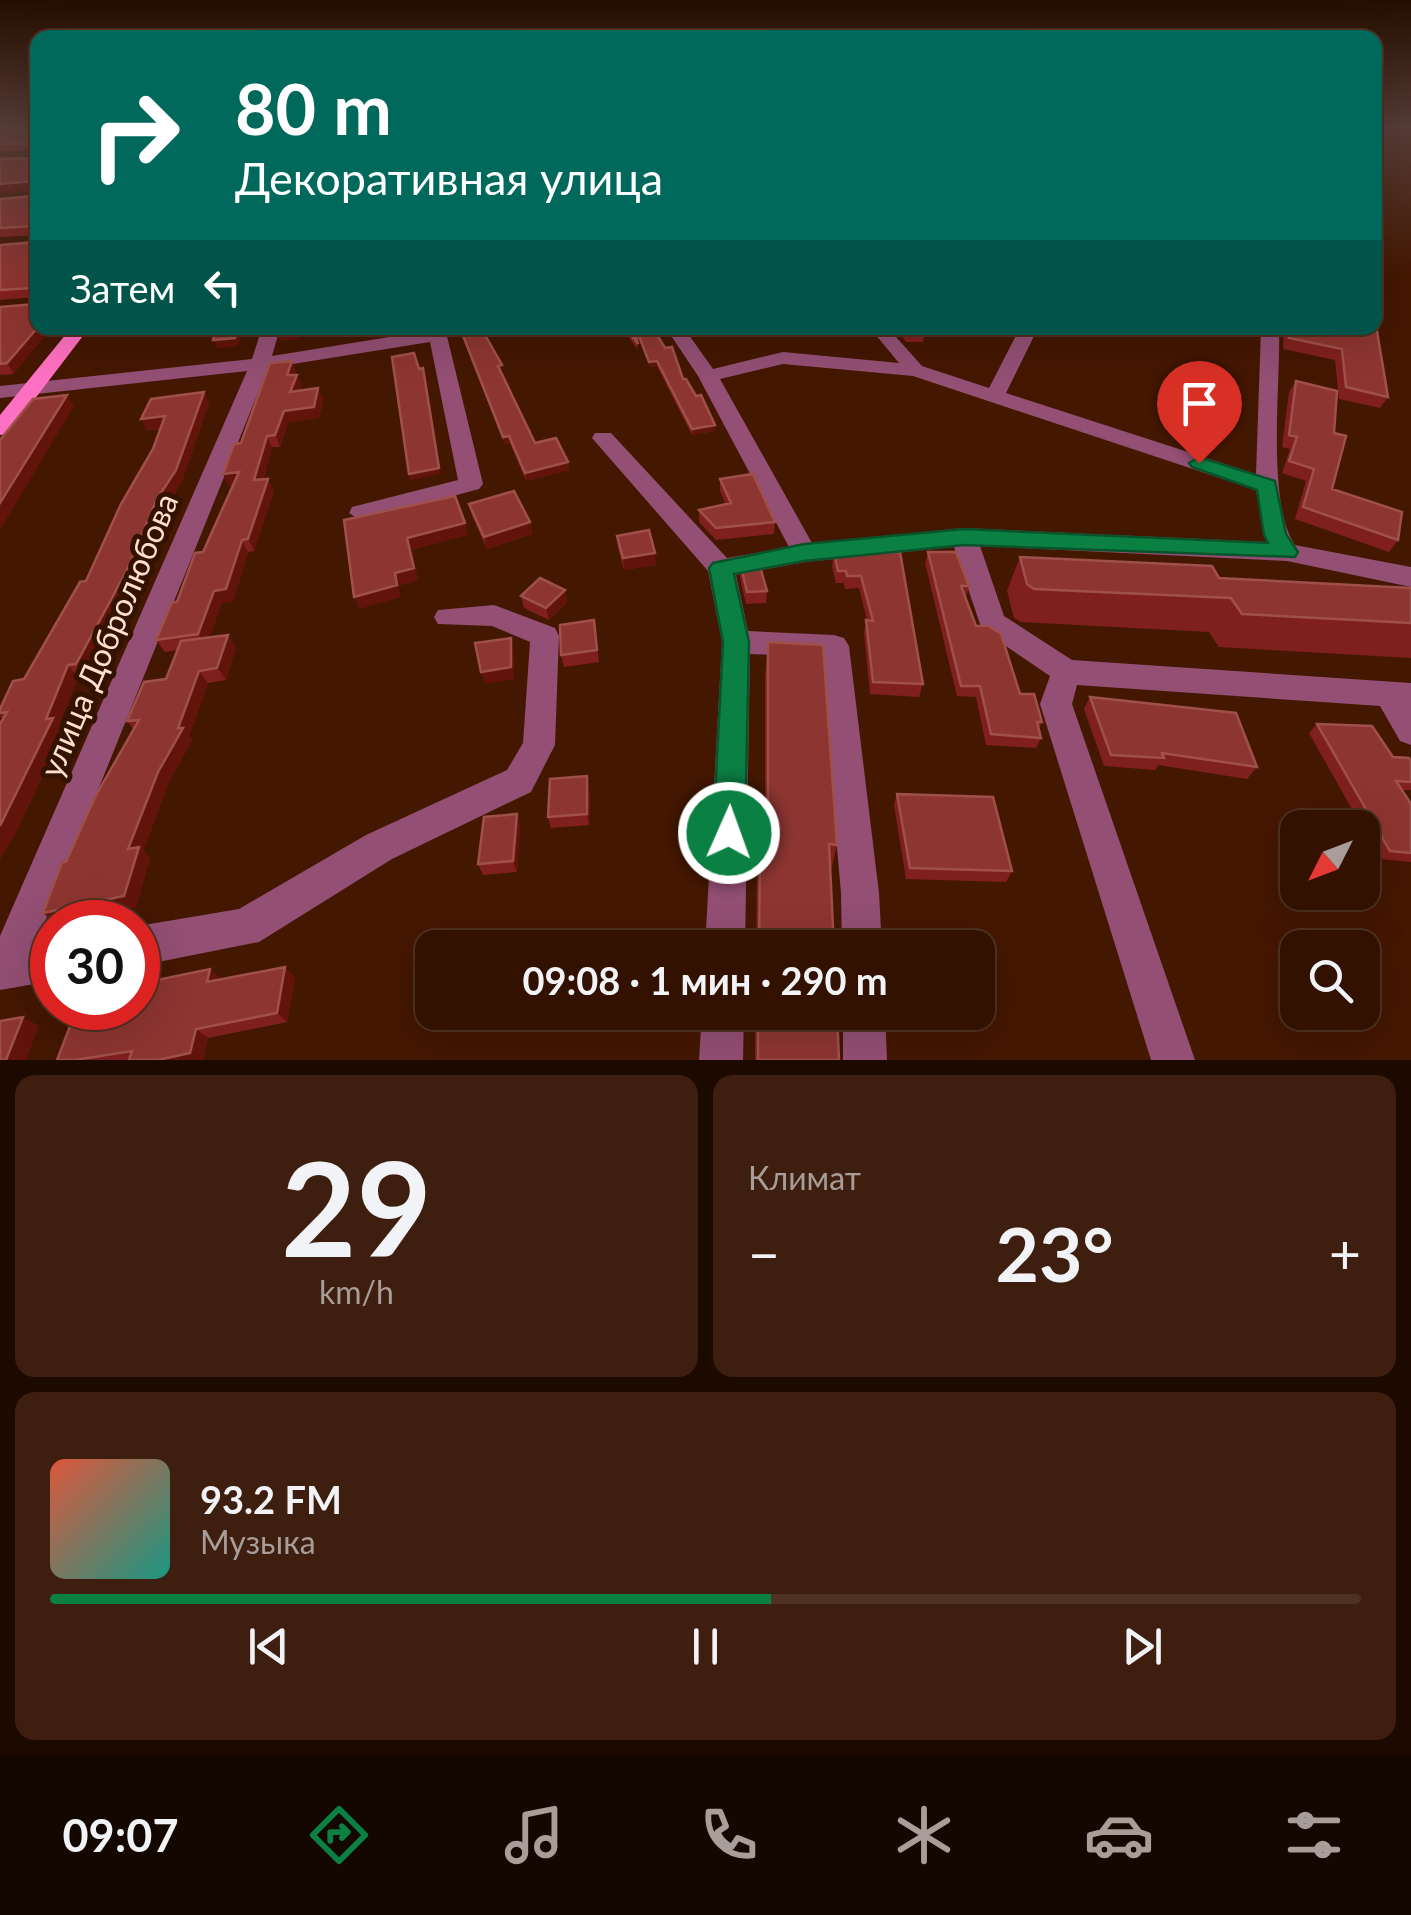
<!DOCTYPE html>
<html lang="ru">
<meta charset="utf-8">
<style>
body{margin:0;font-family:Lato,sans-serif;background:#3e1f0f;color:#f1f3f6;height:100vh;display:flex;flex-direction:column;font-size:38px;white-space:nowrap}
*{box-sizing:border-box;margin:0}
p{font-size:32px;color:#a99d99}
.icon{flex:none;width:55px;height:55px;fill:none;stroke:currentColor;stroke-width:2;stroke-linecap:round;stroke-linejoin:round}
.map{position:relative;height:1060px;overflow:hidden}
.panel{display:flex;flex-direction:column;gap:15px;padding:15px;background:#1c0900;flex:1}
.panel>*{flex:none}
.guide{position:absolute;left:30px;top:30px;width:1352px;height:305px;border-radius:20px;box-shadow:0 10px 40px #0002,0 0 0 2px #4e3122;background:#00695c;color:#fff;overflow:hidden}
.needle{width:65px;rotate:228deg}
.buttons{position:absolute;left:1280px;top:810px;display:grid;gap:20px}
.buttons a{display:grid;place-items:center;width:100px;height:100px;border-radius:20px;background:#310;box-shadow:0 10px 40px #0002,0 0 0 2px #4e3122;font-size:50px}
.speed{position:absolute;left:30px;top:900px;display:flex;gap:20px;font-size:50px;font-weight:700;text-align:center}
.speed>*{display:grid;place-content:center;width:130px;height:130px;border-radius:50%;background:#310;box-shadow:0 10px 40px #0002,0 0 0 2px #4e3122;line-height:1}
.speed .limit{border:15px solid #d22;background:#fff;color:#111}
.pin{position:absolute;display:grid;place-items:center;width:85px;height:85px;color:#fff;margin:-102px -42px;border-radius:50% 50% 50% 0;rotate:-45deg;box-shadow:0 0 10px #0007}
.pin .icon{rotate:45deg}
.me{position:absolute;width:110px;margin:-55px;rotate:2deg;stroke-linejoin:round;filter:drop-shadow(0 0 8px #0008)}
.turn{display:flex;align-items:center;gap:35px;height:210px;padding:0 40px;font-size:45px}
.turn .icon{width:130px;height:130px;stroke-width:2.5}
.turn b{display:block;font-size:70px;line-height:85px}
.then{display:flex;align-items:center;height:95px;padding:0 40px;background:#0003;gap:20px;font-size:38px}
.big{font-size:75px;font-weight:700;line-height:1.1}
.panel .widget{flex:1;display:flex;flex-direction:column;justify-content:center;gap:15px;min-width:0;padding:0 35px;border-radius:20px;background:#3e1f0f}
.panel .dial{align-items:center;gap:0}
.dial b{font-size:130px;line-height:1}
.song{display:flex;align-items:center;gap:30px}
.cover{width:120px;height:120px;border-radius:15px;background:linear-gradient(135deg,hsl(10 70% 55%),hsl(170 70% 35%))}
.played{height:10px;border-radius:5px;background:linear-gradient(90deg,#0b8043 55%,#4e3122 55%)}
.keys{display:flex;justify-content:space-around;direction:ltr}
.heat{display:flex;justify-content:space-between;align-items:center;font-size:55px;direction:ltr}
.panel .tiles{flex:1;display:grid;gap:15px;grid-template-columns:1fr 1fr}
.widget:last-child{grid-column:span 2}
.trip{position:absolute;left:415px;top:930px;width:580px;height:100px;border-radius:20px;background:#310;box-shadow:0 10px 40px #0002,0 0 0 2px #4e3122;font-weight:700;line-height:100px;text-align:center}
.menu{display:flex;height:160px;justify-content:space-around;align-items:center;background:#140700;color:#a99d99}
.menu .icon{width:70px;height:70px}
.menu .selected{color:#0b8043}
.menu b{font-size:45px;color:#f1f3f6}
.map>svg:first-child{display:block}
.lines{fill:none;stroke-linecap:round;stroke-linejoin:round}
.minor{fill:#934f74;fill-rule:evenodd}
.major{fill:#fe70c1;fill-rule:evenodd}
.wall{fill:#80201e}
.shaded-wall{fill:#62140a}
.building{fill:#8d3531;stroke:#9f504a;stroke-width:2.5}
.route{fill:#0b8043;stroke:#07532c;stroke-width:2.5}
.labels{text-anchor:middle;dominant-baseline:central;stroke-width:10;stroke-linejoin:round;paint-order:stroke}
.street-label{font-size:32px;fill:#fedfd0;stroke:#341200}
</style>
<div class="map">
<svg width="1411" height="1060" viewBox="0 0 1411 1060">
<rect width="100%" height="100%" fill="#441700"/>
<g class="lines">
<path class="minor" d="M262,328h18l-8,28 173,-28 38,156 -4,5 -118,32 -12,-8 3,-6 106,-27 -28,-138 -162,26 -232,576 16,-3v40l-52,9v-54l247,-565 -247,27v-12l252,-27z
M666,328h18l29,41 70,-17 116,11 -29,-35h18l34,38 67,22 31,-60h18l-32,65 250,81 5,-146h18c2,52 -13,176 16,217l116,22v20l-124,-26 -307,-15 24,70 68,44 339,23v62l-11,-4 -20,-35 -303,-21 -5,19 123,356h-44l-111,-356 10,-28 -68,-46 -28,-83 -149,15 -69,13 12,56 86,4 10,3 5,8 30,247 3,55h-40l-1,-55 -21,-236 -70,-3 -5,294h-40l17,-306 -14,-71 -116,-133 3,-5h16l116,125 62,-11 -91,-171zM783,364l130,12 343,114 11,52 -303,-14 -152,15 -92,-164z
M494,605l61,23 4,8 -4,109 -24,47 -139,67 -133,83 -121,24v-40l101,-17 127,-74 141,-65 16,-27 7,-101 -38,-16 -54,-2 -4,-7 4,-7z
M702,1012h42l-1,48h-44z
M843,1012h42l2,48h-44z"/>
<path class="major" d="M71,328h18l-81,106 -8,1v-20z"/>
</g>
<path class="wall" d="M38,129v199l-24,46 -14,1v-68l35,-3v-7l-35,3v-55l36,-3v-7l-36,2v-38l34,-3 3,-3 -1,-4 -36,4v-34l34,-1 2,-8 -36,2v-14z
M459,328h22l54,115 33,19 1,8 -43,11 -16,-38 -5,1z
M622,328h31l30,51 32,46v6l-23,4 -35,-69 -7,1 -15,-37 3,20z
M896,328h27l2,3 -2,11h-17z
M1284,328h91l13,69 -8,11 -41,-9 -4,-39 -52,-11z
M296,371l-1,4 7,10 -3,5 24,9 -4,19 -31,4 -8,25h-8l-9,33 11,10 -20,61 -6,1 -15,49 -11,2 -13,35 27,9 -10,33 -18,3 -19,53 3,4 -24,44 -25,67 7,7 -14,49 -80,15 -13,-9 23,-51 67,-133 -6,-8 39,-42 12,-29 -13,2 -9,-12 47,-88 30,-67 -4,1 -6,-12 18,-31z
M1296,381l36,108 66,51 -9,12 -94,-33 11,-38 -24,-8 8,-24 -8,-2 7,-55z
M204,392l5,11 -27,78 -18,30 -29,71 -49,94 -8,1 -19,48 5,5 -48,102 -16,27v-135l3,-5 -3,-3 86,-135 67,-132 7,-20 -13,1 -6,-11z
M720,479l55,43 -1,12 -58,6 -17,-18v-12l27,-6 -6,-13z
M469,504l61,18 2,12 -45,15 -15,-33z
M617,536l39,29 -32,5 -6,-22z
M900,552l23,132 -4,13 -49,-3 -6,-62 3,-12 -8,-32 -14,1 -1,-6h-8l-4,-17 2,-13z
M928,552l41,34 -3,11 10,29 44,68 22,28 -3,6 2,10 -5,10 -50,-3 -10,-48 -19,-1 -32,-133z
M1020,557l199,21 192,10v70l-192,-11 -10,-15 -188,-10 -7,-4 -7,-27z
M741,566l26,25 -1,12 -20,1 -6,-26z
M565,590l2,12 -18,18 -25,-12 -3,-12z
M594,620l5,42 -35,5 -3,-12z
M768,642l69,203 -7,30 4,73h-78l1,-68 3,-31 5,1v-174z
M1090,697l167,70 -10,12 -89,-14 -3,5 -51,-4 -20,-57z
M1317,724l76,33 18,5v28h-9l9,14v58l-31,-3 -71,-126z
M590,788l-1,37 -38,3 -3,-11z
M897,794l115,77 -6,11 -100,-3 -12,-74z
M520,825l-3,47 -34,3 -5,-11z
M295,977l-8,45 -79,16 -5,22h-146l164,-82z
M755,1012h82l2,48h-84z"/>
<path class="shaded-wall" d="M33,181l5,8 -38,4v-9z
M38,328h13l-37,46 -7,-11z
M238,328h6l-6,18 -21,2 -4,-8z
M297,328h13v1l-8,1 -3,9 -19,2 -3,-8z
M292,361l4,10 -4,15 -5,-11z
M657,361v5l-7,1 -1,-5z
M424,374l16,100 -30,6 -1,-6z
M297,375l5,10 -8,17 -4,-10z
M318,388l5,11 -4,19 -31,4 -8,25 -5,-12 9,-24z
M204,392l5,11 -27,78 -18,30 -29,71 -49,94 -10,-12 81,-165z
M67,395l7,11 -74,124v-27z
M165,416l6,11 -24,3 -6,-11z
M715,425v6l-23,4v-6z
M267,436l5,11 -13,45 -5,-12z
M509,436l1,7 -5,1 -2,-7z
M568,462l1,8 -43,11 -1,-8z
M239,472l6,12 -16,2 -6,-12z
M268,479l6,11 -20,61 -6,-12z
M530,522l2,12 -45,15 -3,-12z
M465,523l3,12 -56,15 6,30 -19,6 2,11 -42,12 -5,-12 41,-24 12,-35z
M242,540l6,12 -15,49 -11,2 -16,43 -8,-12 16,-43z
M655,553l1,12 -32,5 -1,-12z
M565,590l2,12 -18,18 -3,-12z
M228,635l8,12 -10,33 -9,-12z
M511,638l3,12v29l-29,5 -4,-12z
M68,665l10,12 -19,48 5,5 -48,102 -16,27v-33z
M199,671l9,12 -19,53 3,4 -24,44 -25,67 7,7 -14,49 -80,15 -13,-9 85,-64 30,-77 20,-44z
M587,776l3,12 -1,37 -2,-11z
M517,814l3,11 -3,47 -4,-11z
M285,967l10,10 -8,45 -10,-9z
M210,969l11,9 -14,4z
M23,1017l16,9 -13,34h-20z
M196,1029l12,9 -5,22h-45z"/>
<path class="building" d="M17,129h21v17l-4,-3 -34,1v-6z
M38,147v165l-5,6 5,-1v10l-31,36 -7,1v-57l35,-3 1,-13 -4,-3 -32,2v-45l36,-3 1,-12 -4,-4 -33,2v-29l34,-3 3,-3 -4,-12 -33,3v-25l34,-1z
M1375,319l13,78 -42,-10 -4,-38 -53,-11v-10h86z
M216,328h22l-3,10 -22,2z
M278,328h19l-1,2 -19,3z
M460,328h21l21,37 -4,1 37,77 21,-5 12,24 -43,11 -16,-37 -6,1z
M626,328h8l4,16z
M636,328h17l12,20 7,-1 11,32h3l10,17 5,-1 14,30 -23,4 -35,-68 -8,1z
M905,328h18l2,3 -17,1z
M414,353l5,16 4,-1 16,100 -30,6 -17,-117z
M292,361l-5,14h10l-7,17 28,-4 -4,19 -30,4 -9,24 -8,1 -13,44 14,-1 -20,60 -6,1 -16,49 -12,2 -16,43 -42,6 16,-38h5l18,-49 8,-1 36,-80 -16,2 11,-30 7,-1 29,-80z
M1296,381l41,10 -3,42 12,3 -14,53 70,23 -4,28 -95,-33 11,-38 -25,-8 8,-24 -8,-2z
M204,392l-28,78 -19,29 -30,71 -51,94 -8,1 -22,54 7,-1 -53,108v-102l7,-12 -7,1v-4l13,-28 11,-2 56,-97 6,-1 35,-77 32,-55 12,-33 -24,3 10,-20z
M67,395l-67,108v-63l33,-41z
M753,474l22,48 -59,6 -17,-18 32,-7 -11,-24z
M514,491l16,31 -46,15 -15,-33z
M455,496l10,27 -58,15 7,30 -19,5 2,12 -43,12 -10,-77z
M649,530l6,23 -32,5 -6,-22z
M900,552l23,132 -50,-2 -7,-62 7,1 -12,-45h-14l-1,-5h-8l-4,-18z
M928,552h28l13,34h-8l15,40h13l12,8 19,60h14l8,28h-5l4,16 -50,-4 -11,-48h-19z
M1020,557l192,9 7,12 192,10v35l-169,-9 -11,-16 -197,-9 -7,-5z
M759,563l8,28 -20,1 -6,-26z
M540,578l25,12 -19,18 -25,-12z
M594,620l3,30 -36,5 -1,-30z
M228,635l-11,33 -18,3 -21,57h5l-25,44 -30,77 11,-2 -15,49 -81,17 19,-51h4l29,-65 44,-77 -12,1 17,-39 22,-3 15,-38z
M511,638v29l-30,5 -6,-29z
M768,642l55,3 14,200 -8,-1 5,104h-75l1,-99 8,1z
M1090,697l146,16 21,54 -95,-14 2,5 -53,-3z
M1317,724l55,2 21,31 16,1 2,4v20l-15,-1 15,23v49l-21,-2z
M587,776v38l-39,3 2,-38z
M897,794l96,3 19,74 -102,-3z
M517,814l-4,47 -35,3 6,-47z
M285,967l-8,46 -81,16 -6,24 -32,7h-29l3,-9 -57,9h-18l20,-52h61v-20l13,-2 1,-5 58,-12 -3,13z
M758,1012h79l2,48h-81z
M23,1017l-17,43h-6v-39z"/>
<linearGradient id="sky" x2="0" y2="1"><stop stop-color="#250d00"/><stop offset="0.46" stop-color="#563c37"/><stop offset="1" stop-color="#563c37" stop-opacity="0"/></linearGradient>
<rect width="1411" height="278" fill="url(#sky)"/>
<path class="route" d="M1199,457l76,24 11,53 12,18 -3,5 -331,-12 -160,16 -70,13 15,68 -4,191 -4,11 -12,4 -11,-4 -5,-11 10,-191 -14,-74 4,-5 91,-19 160,-15 304,14 -4,-8 -7,-45 -65,-23 -3,-4z"/>
<g class="labels">
<g class="street-label">
<text transform="translate(108 635) rotate(-67)">улица Добролюбова</text>
</g>
</g>
</svg>
<div class="buttons">
<a><svg class="needle" viewBox="-14 -14 28 28"><path d="M0-13l5 13h-10z" fill="#e53935"/><path d="M0 13l5-13h-10z" fill="#a99d99"/></svg></a>
<a><svg class="icon" aria-label="search" viewBox="0 0 24 24"><circle cx="10" cy="10" r="6"/><path d="M15 15l6 6"/></svg></a>
</div>
<div class="speed"><div class="limit">30</div></div>
<div class="pin" style="left:1199px;top:463px;background:#d93025"><svg class="icon" aria-label="arrive" viewBox="0 0 24 24"><path d="M6 21V4h12l-3 4 3 4H6"/></svg></div>
<svg class="me" style="left:729px;top:833px" viewBox="-20 -20 40 40"><circle r="17" fill="#0b8043" stroke="#fff" stroke-width="3"/><path d="M0-11L8 9 0 5-8 9z" fill="#fff"/></svg>
<div class="trip">09:08 · 1 мин · 290 m</div>
<div class="guide">
<div class="turn"><svg class="icon" aria-label="right" viewBox="0 0 24 24"><path d="M7 20v-9h11M14 6l5 5-5 5"/></svg><div><b>80 m</b>Декоративная улица</div></div>
<div class="then">Затем<svg class="icon" aria-label="left" viewBox="0 0 24 24"><path d="M17 20v-9H6M10 6l-5 5 5 5"/></svg></div>
</div>
</div>
<section class="panel">
<div class="tiles">
<div class="widget dial"><b>29</b><p>km/h</p></div>
<div class="widget"><p>Климат</p>
<div class="heat"><a>−</a><b class="big">23°</b><a>+</a></div>
</div>
<div class="widget">
<div class="song"><i class="cover"></i><div><b>93.2 FM</b><p>Музыка</p></div></div>
<div class="played"></div>
<div class="keys"><svg class="icon" aria-label="previous" viewBox="0 0 24 24"><path d="M18 5L8 12l10 7zM5 5v14"/></svg><svg class="icon" aria-label="pause" viewBox="0 0 24 24"><path d="M8 5v14M16 5v14"/></svg><svg class="icon" aria-label="next" viewBox="0 0 24 24"><path d="M6 5l10 7-10 7zM19 5v14"/></svg></div>
</div>
</div>
</section>
<nav class="menu">
<b>09:07</b>
<svg class="icon selected" aria-label="directions" viewBox="0 0 24 24"><path d="M12 3l9 9-9 9-9-9zM9 14v-3h6M13 9l2 2-2 2"/></svg>
<svg class="icon" aria-label="music" viewBox="0 0 24 24"><path d="M9 18V5l10-2v13"/><circle cx="6" cy="18" r="3"/><circle cx="16" cy="16" r="3"/></svg>
<svg class="icon" aria-label="phone" viewBox="0 0 24 24"><path d="M5 4h4l2 5-3 2q2 4 5 5l2-3 5 2v4C11 20 4 13 5 4z"/></svg>
<svg class="icon" aria-label="climate" viewBox="0 0 24 24"><path d="M12 3v18M4 7l16 10M4 17L20 7"/></svg>
<svg class="icon" aria-label="car" viewBox="0 0 24 24"><path d="M5 17H2v-5l4-1 3-4h7l3 4 3 1v5h-3M9 17h6M6 11h13"/><circle cx="7" cy="17" r="2"/><circle cx="17" cy="17" r="2"/></svg>
<svg class="icon" aria-label="filters" viewBox="0 0 24 24"><path d="M4 7h16M4 17h16"/><circle cx="9" cy="7" r="2"/><circle cx="15" cy="17" r="2"/></svg>
</nav>
